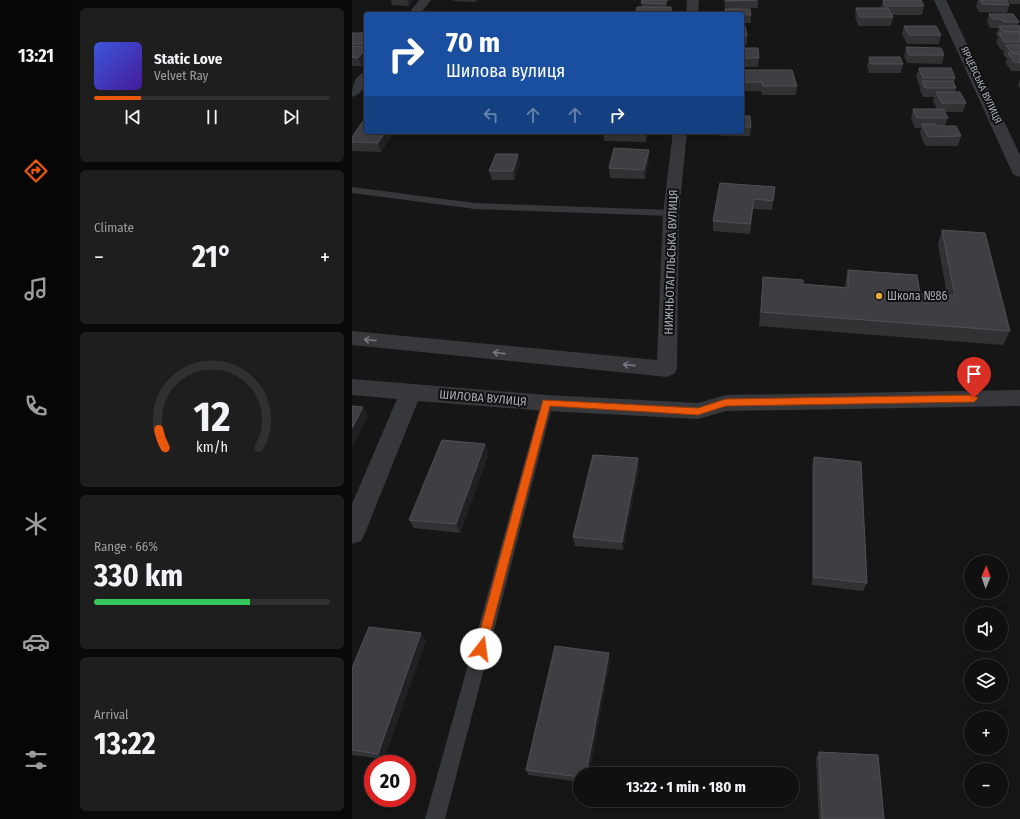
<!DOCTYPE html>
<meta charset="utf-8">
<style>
body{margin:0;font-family:"Fira Sans Condensed",sans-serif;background:#1e1e1f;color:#f1f3f6;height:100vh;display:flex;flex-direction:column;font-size:15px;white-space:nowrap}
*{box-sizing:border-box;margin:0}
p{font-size:13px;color:#9c9d9f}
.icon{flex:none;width:22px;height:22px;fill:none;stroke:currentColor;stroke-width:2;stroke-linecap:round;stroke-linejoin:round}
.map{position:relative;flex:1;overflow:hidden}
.panel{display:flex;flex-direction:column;gap:8px;padding:8px;background:#090909;width:280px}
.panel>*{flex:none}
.guide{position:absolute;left:12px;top:12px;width:380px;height:122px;border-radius:4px;box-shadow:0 4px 16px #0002,0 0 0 1px #303031;background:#1a4fa0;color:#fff;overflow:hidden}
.needle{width:26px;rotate:2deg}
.buttons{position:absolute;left:612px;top:555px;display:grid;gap:8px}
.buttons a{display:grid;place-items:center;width:44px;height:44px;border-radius:50%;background:#101011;box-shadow:0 4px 16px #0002,0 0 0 1px #303031;font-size:20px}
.speed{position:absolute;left:12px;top:755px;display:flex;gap:8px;font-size:20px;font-weight:700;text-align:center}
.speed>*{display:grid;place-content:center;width:52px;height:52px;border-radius:50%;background:#101011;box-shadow:0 4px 16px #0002,0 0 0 1px #303031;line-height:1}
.speed .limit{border:6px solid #d22;background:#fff;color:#111}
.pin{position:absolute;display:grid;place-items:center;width:34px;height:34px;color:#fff;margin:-41px -17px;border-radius:50% 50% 50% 0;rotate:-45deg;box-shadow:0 0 4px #0007}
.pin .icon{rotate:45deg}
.me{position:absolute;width:44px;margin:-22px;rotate:15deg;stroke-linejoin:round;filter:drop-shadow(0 0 3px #0008)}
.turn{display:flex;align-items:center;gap:14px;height:84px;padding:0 16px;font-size:18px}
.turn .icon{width:52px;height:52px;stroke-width:2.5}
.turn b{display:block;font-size:28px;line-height:34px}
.lanes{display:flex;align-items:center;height:38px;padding:0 16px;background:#0003;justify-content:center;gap:20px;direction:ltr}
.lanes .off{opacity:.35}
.big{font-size:30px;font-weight:700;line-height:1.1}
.panel .card{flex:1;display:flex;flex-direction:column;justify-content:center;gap:6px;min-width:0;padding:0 14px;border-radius:6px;background:#1e1e1f}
.panel .dial{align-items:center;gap:0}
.dial svg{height:104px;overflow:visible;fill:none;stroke:#303031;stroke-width:7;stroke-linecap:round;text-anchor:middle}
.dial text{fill:#f1f3f6;stroke:none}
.song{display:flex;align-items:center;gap:12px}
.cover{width:48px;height:48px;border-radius:6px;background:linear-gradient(135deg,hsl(230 70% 55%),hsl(260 70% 35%))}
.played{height:4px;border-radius:2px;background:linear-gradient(90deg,#ea580c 20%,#303031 20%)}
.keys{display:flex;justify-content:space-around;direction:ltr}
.heat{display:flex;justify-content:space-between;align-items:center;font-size:22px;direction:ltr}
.charge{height:6px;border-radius:3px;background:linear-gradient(90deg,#34c759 66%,#303031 0)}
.trip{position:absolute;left:221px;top:767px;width:226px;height:40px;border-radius:20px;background:#101011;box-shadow:0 4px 16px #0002,0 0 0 1px #303031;font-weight:700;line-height:40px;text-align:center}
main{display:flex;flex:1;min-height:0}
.dock{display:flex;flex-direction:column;width:72px;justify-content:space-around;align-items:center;background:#060607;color:#9c9d9f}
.dock .icon{width:28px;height:28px}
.dock .current{color:#ea580c}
.dock b{font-size:18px;color:#f1f3f6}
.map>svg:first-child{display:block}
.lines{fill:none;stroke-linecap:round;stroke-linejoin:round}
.service{fill:#37383c;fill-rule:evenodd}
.minor{fill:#37383c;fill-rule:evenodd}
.wall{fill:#323235}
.shaded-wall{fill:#212123}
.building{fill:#3f3f43;stroke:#4f5155}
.oneway{stroke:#757880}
.route{fill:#ea580c;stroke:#983908}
.poi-dot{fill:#e8a73d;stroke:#111112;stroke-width:1.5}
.labels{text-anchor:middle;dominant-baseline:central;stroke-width:4;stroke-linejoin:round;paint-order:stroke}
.far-street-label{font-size:10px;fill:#a8adb7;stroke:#111112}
.street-label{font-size:12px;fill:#a8adb7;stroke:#111112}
.poi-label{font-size:12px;fill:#a8adb7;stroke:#111112;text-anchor:start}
</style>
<main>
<nav class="dock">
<b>13:21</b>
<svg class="icon current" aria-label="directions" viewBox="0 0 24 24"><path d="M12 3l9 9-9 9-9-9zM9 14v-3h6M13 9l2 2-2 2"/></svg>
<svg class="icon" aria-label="music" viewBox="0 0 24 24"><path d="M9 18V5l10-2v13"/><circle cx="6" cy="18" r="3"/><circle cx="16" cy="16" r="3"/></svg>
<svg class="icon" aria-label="phone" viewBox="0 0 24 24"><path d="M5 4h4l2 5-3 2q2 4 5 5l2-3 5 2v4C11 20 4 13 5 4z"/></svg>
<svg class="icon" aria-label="climate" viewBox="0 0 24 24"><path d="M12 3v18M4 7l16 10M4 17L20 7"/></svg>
<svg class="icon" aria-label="car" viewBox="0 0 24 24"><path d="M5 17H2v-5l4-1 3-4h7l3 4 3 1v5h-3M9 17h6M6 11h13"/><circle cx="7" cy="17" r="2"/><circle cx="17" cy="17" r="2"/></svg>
<svg class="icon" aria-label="filters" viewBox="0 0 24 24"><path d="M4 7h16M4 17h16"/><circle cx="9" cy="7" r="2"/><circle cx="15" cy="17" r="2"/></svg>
</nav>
<section class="panel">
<div class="card">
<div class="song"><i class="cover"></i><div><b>Static Love</b><p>Velvet Ray</p></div></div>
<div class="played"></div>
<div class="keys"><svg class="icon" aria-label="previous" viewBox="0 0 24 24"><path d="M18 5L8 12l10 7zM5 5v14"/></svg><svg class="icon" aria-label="pause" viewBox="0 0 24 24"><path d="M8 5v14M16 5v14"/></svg><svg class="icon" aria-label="next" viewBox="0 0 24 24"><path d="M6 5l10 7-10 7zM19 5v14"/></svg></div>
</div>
<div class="card"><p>Climate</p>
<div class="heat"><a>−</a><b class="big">21°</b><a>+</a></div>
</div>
<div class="card dial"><svg viewBox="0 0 100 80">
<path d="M14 69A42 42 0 1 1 86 69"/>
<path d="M14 69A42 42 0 0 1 9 55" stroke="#ea580c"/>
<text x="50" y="56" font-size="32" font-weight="700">12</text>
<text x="50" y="72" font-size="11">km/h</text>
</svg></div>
<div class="card"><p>Range · 66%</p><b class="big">330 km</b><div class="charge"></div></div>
<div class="card"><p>Arrival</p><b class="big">13:22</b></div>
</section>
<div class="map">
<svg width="668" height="819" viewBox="0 0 668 819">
<rect width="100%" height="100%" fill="#161617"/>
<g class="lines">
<path class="service" d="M0,187l123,16 196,7 5,3 -5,3 -196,-7 -123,-16z
M195,398l5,2 1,3 -108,416h-20l116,-416 1,-3z"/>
<path class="minor" d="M67,0h12l-11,14h-12z
M335,0h12l-1,14h-12z
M582,0h12l74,155v22l-6,-2 -2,-3z
M14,72c0,11 -2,22 -14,25 0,-11 2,-22 14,-25z
M321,132h14l-8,81 -2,156 -3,5 -7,3 -315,-32v-14l305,29 6,-147z
M0,379l195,16 151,8 28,-8 294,-5v16l-294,5 -28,8 -151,-8 -129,-10 -53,132 -4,8 -9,3v-40l45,-105 -45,-4z"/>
</g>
<path class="wall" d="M39,0h23l-5,6 -17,-1z
M101,0h24l-1,2 -23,-1z
M290,0h28l-1,1h-2v6l4,7h-35l1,-7h4z
M372,0h34v8l-27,1 20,6v8h-9v-9h-17v-5z
M531,0h37l4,6 -2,9h-30l1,2 -2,9h-33l-3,-10 1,-8h25z
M626,0h29l2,5 -2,8 -28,-1 -3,-6z
M656,0h12v4h-10z
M637,14l30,8 -1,4h2v45h-9l-6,-9 2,-3 -4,-5 1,-4h-3l-5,-8 2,-5 -2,-3 3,-6h-9l-3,-6z
M390,26l5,10v9h-5z
M552,26l37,9 -2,9h-32l-5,-10z
M0,33h14v28l-4,5h-10z
M554,47l38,8 -2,9 -35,-1 -3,-7z
M390,48l17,10 -1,9h-16z
M517,57l34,7 -2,9h-32l-2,-7z
M567,68l36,10 -1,5 2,5 -1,4 11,11 -3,9h-18l3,6 -3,8 16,10 -3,10h-33l-5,-13 1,-5h-6l-4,-10 2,-9h24l-4,-8 1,-4h-11l-3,-7v-3l-4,-10z
M390,70l55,16 -1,9h-34l-1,-4h-19z
M668,79v10l-2,-4z
M390,101l1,10v5l8,11 -1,9h-31v-4h23z
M14,132h28l-13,20 -29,-1v-14z
M251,132h44l-1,10 -42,-1z
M297,159l-4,20 -35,-1 -1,-10z
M168,163l-6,17h-22l-3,-9z
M423,187l-3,23 -19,-1 -3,25 -37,-3v-10z
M590,230l68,101 -7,14 -244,-19 4,-49 40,7 42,3v-3l3,-14 72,24 27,2 -9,-52z
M137,453l-29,80 -46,-5 -5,-8z
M462,457l53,126 -4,8 -51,-6v-118z
M287,468l-16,82 -48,-4 -2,-9z
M74,640l-42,119 -32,-4v-87z
M258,660l-21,114h-9v8l-51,-7 -3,-5z
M467,752l65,67h-65l-3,-61z"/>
<path class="shaded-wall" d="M55,0h7l-5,6z
M314,0l1,6 -1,6z
M14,49v12l-4,5 -4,-8z
M33,132h9l-13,20 -3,-9z
M294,132h1l-1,10z
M297,150v9l-4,20 -1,-9z
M166,154l2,9 -6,17 -1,-9z
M11,407l5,9 -16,32v-20z
M133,444l4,9 -29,80 -4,-9z
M286,458l1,10 -16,82 -1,-8z
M69,633l5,7 -42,119 -6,-5z
M257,653l1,7 -21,114h-3z"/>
<path class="building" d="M290,0h24v4l-25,-1z
M374,0h31l-31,1z
M531,0h38l3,6h-39z
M628,0h27l2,5 -27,-1z
M285,7h34v7l-35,-1z
M504,8h32l5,9h-33z
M373,9h25l1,6 -25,-1z
M637,14h24l6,8h-15l-3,-3h-8z
M390,26h3l2,10h-5z
M552,26h32l5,9h-32z
M647,26h21v6l-18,-1z
M0,33h14l-1,3h1v8h-14z
M647,33h21v9h-16z
M654,45h14v7h-9z
M0,46l14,1v2l-8,9 -6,-1z
M554,47l35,1 3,7h-35z
M390,48h16l1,10h-17z
M656,53l12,1v9l-6,-1z
M517,57h31l3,7h-32z
M567,68h32l4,10h-32z
M390,70h50l5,16h-34l-1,-4h-20z
M570,81h31l3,7h-31z
M584,92h24l6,11h-24z
M390,101h1v10h-1z
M561,109h30l5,9h-31z
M390,116h8l1,11h-9z
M11,121h3v11h19l-7,11 -26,-1v-5z
M570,124h14l1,2h19l5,10 -33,1z
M262,148l35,2 -5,20 -35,-2z
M144,154h22l-5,17h-24z
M368,183l55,4 -2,14 -19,-2 -4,25 -37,-3z
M590,230l43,3 25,98 -249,-19 2,-35 40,3v4l45,4v-18l69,5 3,19 35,2z
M0,406l11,1 -11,21z
M90,440l43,4 -29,80 -47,-4z
M241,455l45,3 -16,84 -49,-5z
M462,457l47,5 6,121 -53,-6z
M17,627l52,6 -43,121 -26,-4v-82z
M203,646l54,7 -23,121h-6v3l-54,-7z
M467,752l59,3 6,64h-62z"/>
<defs><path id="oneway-shaft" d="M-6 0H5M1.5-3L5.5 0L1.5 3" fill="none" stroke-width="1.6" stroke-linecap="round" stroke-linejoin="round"/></defs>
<g class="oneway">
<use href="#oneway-shaft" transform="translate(18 340) rotate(-174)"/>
<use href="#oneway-shaft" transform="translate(147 353) rotate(-174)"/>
<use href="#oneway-shaft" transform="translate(277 365) rotate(-174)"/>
</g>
<path class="route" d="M622,395l4,3 -4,4 -248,4 -28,9 -148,-9 -64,243 -1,4 -4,2 -5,-2 -1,-4 68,-249 155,8 28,-9z"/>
<circle class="poi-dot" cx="527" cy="296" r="4"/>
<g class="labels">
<g class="far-street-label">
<text transform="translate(629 85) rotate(65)">ЯРЦЕВСЬКА ВУЛИЦЯ</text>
</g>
<g class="street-label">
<text transform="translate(319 262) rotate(-88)">НИЖНЬОТАГІЛЬСЬКА ВУЛИЦЯ</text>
<text transform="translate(131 398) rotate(5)">ШИЛОВА ВУЛИЦЯ</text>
</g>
<g class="poi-label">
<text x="535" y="296">Школа №86</text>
</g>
</g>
</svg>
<div class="buttons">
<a><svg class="needle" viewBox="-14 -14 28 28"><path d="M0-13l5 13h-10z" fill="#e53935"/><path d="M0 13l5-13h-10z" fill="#9c9d9f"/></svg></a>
<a><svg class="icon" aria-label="sound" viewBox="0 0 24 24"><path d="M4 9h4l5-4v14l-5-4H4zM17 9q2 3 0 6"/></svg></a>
<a><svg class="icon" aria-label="layers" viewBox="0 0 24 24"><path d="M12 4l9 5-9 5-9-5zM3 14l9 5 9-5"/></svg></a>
<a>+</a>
<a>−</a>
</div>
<div class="speed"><div class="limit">20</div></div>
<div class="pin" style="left:622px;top:398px;background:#d93025"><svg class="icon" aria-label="arrive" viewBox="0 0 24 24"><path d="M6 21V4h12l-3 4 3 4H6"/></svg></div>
<svg class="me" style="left:129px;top:649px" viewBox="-20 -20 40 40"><circle r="19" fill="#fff"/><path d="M0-13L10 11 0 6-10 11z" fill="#ea580c"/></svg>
<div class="trip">13:22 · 1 min · 180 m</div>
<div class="guide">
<div class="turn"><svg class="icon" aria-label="right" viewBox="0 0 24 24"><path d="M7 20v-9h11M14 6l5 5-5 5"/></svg><div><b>70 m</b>Шилова вулиця</div></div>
<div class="lanes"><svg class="icon off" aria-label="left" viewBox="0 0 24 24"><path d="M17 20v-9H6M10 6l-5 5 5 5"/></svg><svg class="icon off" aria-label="ahead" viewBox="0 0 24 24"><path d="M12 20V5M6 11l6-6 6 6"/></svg><svg class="icon off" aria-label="ahead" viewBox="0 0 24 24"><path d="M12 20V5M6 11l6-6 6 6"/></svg><svg class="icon" aria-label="right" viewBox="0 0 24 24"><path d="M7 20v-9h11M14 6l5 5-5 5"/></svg></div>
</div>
</div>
</main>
